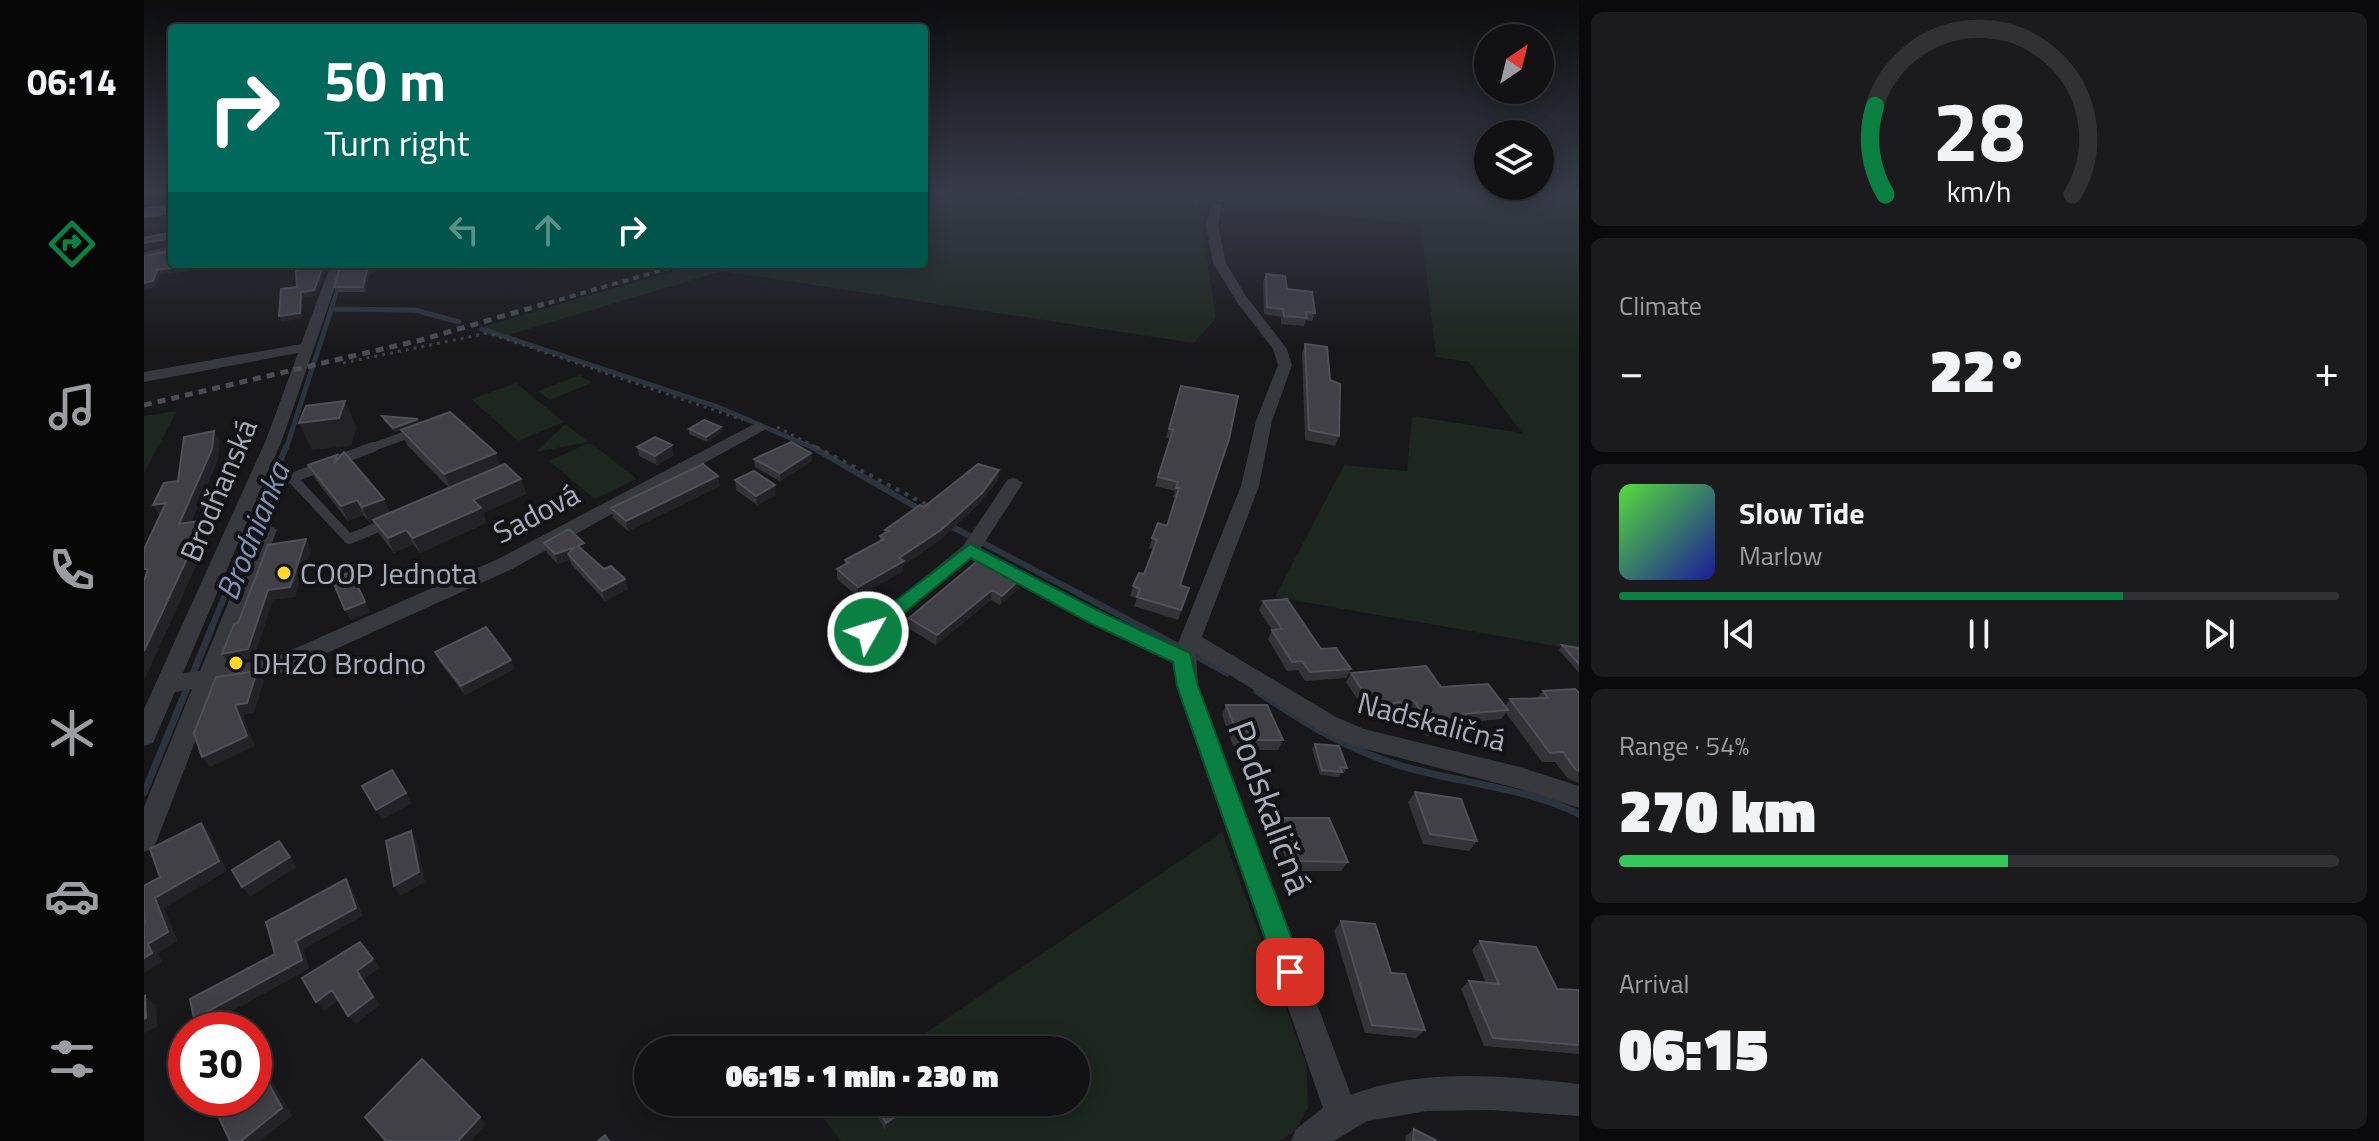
<!DOCTYPE html>
<meta charset="utf-8">
<style>
body{margin:0;font-family:"Titillium Web",sans-serif;background:#1b1a1d;color:#f1f3f6;height:100vh;display:flex;flex-direction:column;font-size:30px;white-space:nowrap}
*{box-sizing:border-box;margin:0}
p{font-size:26px;color:#9c9da0}
.icon{flex:none;width:44px;height:44px;fill:none;stroke:currentColor;stroke-width:2;stroke-linecap:round;stroke-linejoin:round}
.map{position:relative;flex:1;overflow:hidden}
.sheet{display:flex;flex-direction:column;gap:12px;padding:12px;background:#0a090b;width:800px}
.sheet>*{flex:none}
.top-card{position:absolute;left:24px;top:24px;width:760px;height:244px;border-radius:8px;box-shadow:0 4px 20px #0003,0 0 0 2px #313134;background:#00695c;color:#fff;overflow:hidden}
.needle{width:52px;rotate:35deg}
.fabs{position:absolute;left:1330px;top:24px;display:grid;gap:16px}
.fabs a{display:grid;place-items:center;width:80px;height:80px;border-radius:50%;background:#121114;box-shadow:0 4px 20px #0003,0 0 0 2px #313134;font-size:40px}
.speed{position:absolute;left:24px;top:1012px;display:flex;gap:16px;font-size:40px;font-weight:700;text-align:center}
.speed>*{display:grid;place-content:center;width:104px;height:104px;border-radius:50%;background:#121114;box-shadow:0 4px 20px #0003,0 0 0 2px #313134;line-height:1}
.speed .limit{border:12px solid #d22;background:#fff;color:#111}
.pin{position:absolute;display:grid;place-items:center;width:68px;height:68px;color:#fff;margin:-34px;border-radius:16px;box-shadow:0 4px 12px #0006}
.me{position:absolute;width:88px;margin:-44px;rotate:51deg;stroke-linejoin:round;filter:drop-shadow(0 0 6px #0008)}
.turn{display:flex;align-items:center;gap:28px;height:168px;padding:0 24px;font-size:36px}
.turn .icon{width:104px;height:104px;stroke-width:2.5}
.turn b{display:block;font-size:56px;line-height:68px}
.lanes{display:flex;align-items:center;height:76px;padding:0 24px;background:#0003;justify-content:center;gap:40px;direction:ltr}
.lanes .off{opacity:.35}
.big{font-size:60px;font-weight:800;line-height:1.1}
.sheet .widget{flex:1;display:flex;flex-direction:column;justify-content:center;gap:12px;min-width:0;padding:0 28px;border-radius:12px;background:#1b1a1d}
.sheet .dial{align-items:center;gap:0}
.dial svg{height:208px;overflow:visible;fill:none;stroke:#313134;stroke-width:7;stroke-linecap:round;text-anchor:middle}
.dial text{fill:#f1f3f6;stroke:none}
.song{display:flex;align-items:center;gap:24px}
.cover{width:96px;height:96px;border-radius:12px;background:linear-gradient(135deg,hsl(110 70% 55%),hsl(240 70% 35%))}
.played{height:8px;border-radius:4px;background:linear-gradient(90deg,#0b8043 70%,#313134 70%)}
.keys{display:flex;justify-content:space-around;direction:ltr}
.heat{display:flex;justify-content:space-between;align-items:center;font-size:44px;direction:ltr}
.charge{height:12px;border-radius:6px;background:linear-gradient(90deg,#34c759 54%,#313134 0)}
.trip{position:absolute;left:490px;top:1036px;width:456px;height:80px;border-radius:40px;background:#121114;box-shadow:0 4px 20px #0003,0 0 0 2px #313134;font-weight:800;line-height:80px;text-align:center}
main{display:flex;flex:1;min-height:0}
.dock{display:flex;flex-direction:column;width:144px;justify-content:space-around;align-items:center;background:#070708;color:#9c9da0}
.dock .icon{width:56px;height:56px}
.dock .selected{color:#0b8043}
.dock b{font-size:36px;color:#f1f3f6}
.map>svg:first-child{display:block}
.green{fill:#1d261f}
.lines{fill:none;stroke-linecap:round;stroke-linejoin:round}
.stream-far3{stroke:#2c343f;stroke-width:4}
.stream-far2{stroke:#2c343f;stroke-width:5}
.stream-far1{stroke:#2c343f;stroke-width:6}
.stream{stroke:#2c343f;stroke-width:7}
.path-far1{stroke:#3e3f46;stroke-width:3;stroke-dasharray:3 5;stroke-linecap:butt}
.path{stroke:#3e3f46;stroke-width:4;stroke-dasharray:4 6;stroke-linecap:butt}
.service-far1{stroke:#38383f;stroke-width:8}
.service{stroke:#38383f;stroke-width:10}
.minor{fill:#38383f;fill-rule:evenodd}
.primary{fill:#54545f;fill-rule:evenodd}
.rail-far1{stroke:#4b4c54;stroke-width:4;stroke-dasharray:6 5;stroke-linecap:butt}
.rail{stroke:#4b4c54;stroke-width:5;stroke-dasharray:8 6;stroke-linecap:butt}
.wall{fill:#343338}
.shaded-wall{fill:#232226}
.building{fill:#404046;stroke:#505158;stroke-width:2}
.route{fill:#0b8043;stroke:#07532c;stroke-width:2}
.poi-dot{fill:#ffd82a;stroke:#131215;stroke-width:3}
.labels{text-anchor:middle;dominant-baseline:central;stroke-width:8;stroke-linejoin:round;paint-order:stroke}
.street-label{font-size:30px;fill:#a8abbb;stroke:#131215}
.poi-label{font-size:30px;fill:#a8abbb;stroke:#131215;text-anchor:start}
.water-label{font-size:32px;font-style:italic;fill:#7c93b9;stroke:#131215}
.near-street-label{font-size:36px;fill:#a8abbb;stroke:#131215}
</style>
<main>
<nav class="dock">
<b>06:14</b>
<svg class="icon selected" aria-label="directions" viewBox="0 0 24 24"><path d="M12 3l9 9-9 9-9-9zM9 14v-3h6M13 9l2 2-2 2"/></svg>
<svg class="icon" aria-label="music" viewBox="0 0 24 24"><path d="M9 18V5l10-2v13"/><circle cx="6" cy="18" r="3"/><circle cx="16" cy="16" r="3"/></svg>
<svg class="icon" aria-label="phone" viewBox="0 0 24 24"><path d="M5 4h4l2 5-3 2q2 4 5 5l2-3 5 2v4C11 20 4 13 5 4z"/></svg>
<svg class="icon" aria-label="climate" viewBox="0 0 24 24"><path d="M12 3v18M4 7l16 10M4 17L20 7"/></svg>
<svg class="icon" aria-label="car" viewBox="0 0 24 24"><path d="M5 17H2v-5l4-1 3-4h7l3 4 3 1v5h-3M9 17h6M6 11h13"/><circle cx="7" cy="17" r="2"/><circle cx="17" cy="17" r="2"/></svg>
<svg class="icon" aria-label="filters" viewBox="0 0 24 24"><path d="M4 7h16M4 17h16"/><circle cx="9" cy="7" r="2"/><circle cx="15" cy="17" r="2"/></svg>
</nav>
<div class="map">
<svg width="1435" height="1141" viewBox="0 0 1435 1141">
<rect width="100%" height="100%" fill="#18171a"/>
<path class="green" d="M780,192h655v458l-304,-53 69,-132 63,6 5,-55 110,17 -53,-71 -33,-5 -15,-132 -224,-26 19,119 -22,25 -472,-72 -221,66 -26,-8 221,-65h228z
M436,375l12,8 -42,17 -12,-9z
M372,383l48,39 -46,19 -47,-42z
M33,411l-33,62v-57z
M421,424l24,18 -53,10z
M445,443h2l46,36 -42,20 -46,-38z
M1078,832l85,234 1,42 -13,23 -15,10h-439l-27,-35 6,-4h256v-52h-176z"/>
<g class="lines">
<path class="stream-far3" d="M188,306l7,-21"/>
<path class="stream-far2" d="M188,309l83,1 44,12
M338,329l236,78 98,42
M142,449l47,-145"/>
<path class="stream-far1" d="M668,447l111,64
M803,524l199,105
M67,629l75,-182"/>
<path class="stream" d="M998,627l39,21
M1047,653l36,20
M1113,691c47,32 96,62 152,77 57,16 116,20 170,46
M0,793l68,-166"/>
<path class="path-far1" d="M199,363l145,-30 255,87
M633,427l43,22"/>
<path class="path" d="M672,447l113,59"/>
<path class="service-far1" d="M224,449l49,-18"/>
<path class="service" d="M194,460l35,-13
M148,478l57,61 39,-16
M111,482l37,-4 31,-12"/>
<path class="minor" d="M1068,203l10,2 -4,20 8,38 20,33 41,53 5,16 -20,56 -13,65 -57,151 134,80 28,12 156,38 59,19v22l-59,-19 -170,-44 -30,-14 -124,-77 2,32 153,409c71,-28 154,-19 228,-11v32l-88,-6 -64,1 -60,10 -33,20h-43l5,-12 27,-21 -147,-422 -3,-23 -86,-41 -116,-63 -95,78h-16l-3,-5 106,-86 45,-67 6,-1 9,5 -42,65 120,64 76,34 64,-160 15,-65 22,-56 -5,-16 -36,-47 -24,-39 -7,-38z
M28,246v8l-28,6v-8z
M187,264h12l-61,176 -99,233 17,-2 60,-145 7,-2 10,6 -53,137 49,-9 225,-99 256,-135 6,-1 8,5 -256,141 -227,103 -68,13 -60,155 -4,8 -9,4v-45l48,-118 -17,3 -22,51 -9,3v-37l122,-269 32,-87 -154,29v-10l157,-28z"/>
<path class="primary" d="M28,204v10l-28,4v-10z"/>
<path class="rail-far1" d="M394,306l145,-42"/>
<path class="rail" d="M0,405l277,-65 123,-36"/>
</g>
<path class="wall" d="M197,264h48l-20,11 -4,17h-29l-2,-5z
M1122,274l21,15 28,24 -3,8 -6,-1 -2,6 -23,-2v-7l-17,-3 -1,-32z
M1161,344l25,36 9,56 -4,10 -30,-6 -3,-87z
M1037,386l-1,199 9,3 -11,32 -44,-14 3,-8 -7,-2 3,-10 11,-12 10,-25 -5,-1 3,-10 15,-12 9,-28 -3,-1 2,-6 -20,-5 15,-48h-4z
M238,416l36,3 2,4 101,56 5,15 -43,19 3,10 -66,30 -7,-9 -19,9 -14,-18 -7,-15 -4,2 -6,-7 -15,6 -32,-41 -8,-15 31,-7 51,55 59,-25 -42,-43 -6,-15 13,-5 -19,7 -11,-11z
M577,427l1,5 -15,10 -18,-8v-5z
M493,447l37,8 -17,10 -18,-9z
M667,453l1,8 -32,20 -25,-14 -1,-8z
M591,480l41,15 -19,10 -21,-15z
M854,480l-17,22 -41,38 -37,25v6l-45,26 -21,-18v-10l8,-4v-5l35,-19v-5l5,-3v-3l39,-23z
M576,486l-92,45 -15,-13 -2,-10z
M400,543l42,10 18,16 21,10 3,10 -23,12 -34,-37 -1,-4 -12,4 -11,-11z
M837,558l38,30 -19,17 -9,-5 -55,45 -28,-17 1,-10z
M1119,601l58,48 30,20 -5,9 -41,3 -7,-11 -11,1 -19,-32 4,-9 -13,-20z
M1418,645l17,3v24h-1l-19,-22z
M291,652l79,17 -49,26 -26,-34z
M1207,673l90,14 64,19 5,-7 27,-1 6,-7 36,2v90l-11,-4 -13,-17h-13l-36,-49 -5,6 -32,3 2,2 -6,9 -39,3 -18,-26 -41,4 -21,-32z
M1082,705l57,35 -5,10h-27l-2,-5 -16,1 -11,-31z
M1171,744l32,24 -3,5h-3l-2,4 -19,-2 -8,-26z
M1271,792l62,49 -8,10 -46,-7 -15,-42z
M1135,818l69,44 -7,9h-51l-16,-43z
M1197,921l50,52 34,57 -9,8 -51,-5 -31,-102z
M1336,941l77,48 22,1v64l-95,-8 -23,-57 8,-8 17,2 -14,-33z
M726,1102h42v9l-27,19z
M1270,1129l23,12h-32l1,-5z"/>
<path class="shaded-wall" d="M27,238l1,6 -28,5v-6z
M49,264h5l-2,6 -36,5 -4,12 -12,2v-6l13,-13z
M180,264h4l-12,32 -13,1 -1,21 -20,4 -3,-6z
M234,264h11l-20,11 -4,17 -2,-5 4,-17z
M201,401l12,27 -6,18 -39,4 -13,-27z
M274,419l2,4 -25,9 -2,-4z
M577,427l1,5 -15,10 -1,-5z
M70,431l6,10 -2,19 -32,75 -7,-11z
M528,445l2,10 -17,10 -2,-9z
M352,453l5,14 -51,21 -6,-14z
M667,453l1,8 -32,20v-8z
M855,470l-1,10 -17,22 -41,38 -37,25v6l-45,26v-10z
M574,476l2,10 -92,45 -2,-10z
M377,479l5,15 -43,19 3,10 -66,30 -7,-15 60,-38z
M631,485l1,10 -19,10 -1,-9z
M240,499l6,14 -21,9 -7,-15z
M213,500l6,15 -15,6 -7,-15z
M22,503l-6,13 -7,-11z
M61,520l7,11 -68,150v-30z
M262,530l7,14 -19,9 -6,-15z
M162,539l5,10 -16,48 -22,3 -19,58 -25,5 -7,-9z
M431,547l-7,7 2,6 -12,4 -3,-10z
M481,579l3,10 -23,12 -3,-10z
M876,579l-1,9 -19,17 2,-9z
M212,582l14,30 -19,9 -6,-11z
M848,590l-1,10 -55,45 1,-10z
M367,660l3,9 -49,26 -4,-9z
M113,671l7,10 -10,32 -11,2 12,31 -45,21 -8,-10z
M262,793l6,10 -30,17 -6,-10z
M57,823l8,9 18,39 -63,37 14,33 -20,12 4,9 -18,11v-15l4,-14 7,-46z
M267,831l6,9 8,42 -25,14 -6,-10z
M135,841l18,26 -47,30 -8,-10z
M202,879l6,9 11,28 -59,33 5,20 -106,58 -9,-8 102,-78z
M229,959l7,8 -16,13 16,25 -24,19 -8,-8 9,-45z
M188,990l8,9 -16,12 -8,-9z
M1,996l11,9 1,22 -13,6z
M117,1069l9,8 22,39 -32,25h-19z
M769,1104l-1,7 -27,19 1,-7z
M336,1117l6,7 -15,17h-13z"/>
<path class="building" d="M28,232v32l21,1 -36,5 -4,11 -9,2v-27l26,-5 1,-13 -27,5v-5z
M155,264h25l-10,26 -13,2 -1,21 -21,3 2,-27 16,-2 -1,-15z
M197,264h37l-11,6 -4,17h-29z
M1122,274l19,2 2,13 25,3 3,21 -9,-1 1,6 -23,-2 -1,-7 -16,-2z
M1161,344l22,3 3,33 10,4 -1,52 -30,-6z
M1037,386l57,10 -9,43 -49,146 9,3 -8,22 -44,-13 3,-8 -7,-3 6,-13 5,1 13,-34 -5,-2 6,-15 9,3 12,-38h-3l2,-6 -20,-5 15,-47 -4,-1z
M201,401l-6,17 -40,5 7,-17z
M306,412l46,41 -52,21 -43,-44z
M238,416l36,3 -25,9z
M560,420l17,7 -15,10 -17,-8z
M70,431l-2,18 -33,75 26,-4 -61,131v-70l4,-12h-4v-20l22,-46 -13,2 11,-22 14,-2 6,-44z
M511,437l17,8 -17,11 -18,-9z
M647,442l20,11 -31,20 -26,-14z
M200,452l40,47 -22,8 -5,-7 -16,6 -33,-41 29,-10 -3,8z
M361,464l16,15 -48,21 8,8 -68,30 -7,-8 -18,8 -15,-18z
M559,464l15,12 -92,45 -15,-13z
M834,464l21,6 -17,23 -41,37 -42,28 5,3 -46,26 -21,-18 11,-6 -3,-3 39,-21 -4,-3 8,-5 -3,-1 35,-25 4,2z
M610,471l21,14 -19,11 -21,-16z
M425,529l15,14 -6,3 26,23 7,-3 14,13 -23,12 -34,-37 7,-7 -20,7 -11,-11z
M162,539l-16,48 -22,3 -20,59 -26,5 12,-30 4,-1 30,-78z
M837,558l39,21 -18,17 -10,-6 -55,45 -28,-17z
M207,572l14,30 -20,8 -13,-31z
M1143,599l34,50 15,-1 15,21 -41,3 -8,-11 -10,1 -20,-32 10,-1 -19,-28z
M342,627l25,33 -50,26 -26,-34z
M1418,645l17,3v16z
M1282,666l15,21 47,-3 20,26 -45,4 8,10 -39,4 -18,-27 -42,4 -21,-32z
M113,671l-10,32 -12,2 12,31 -45,21 -8,-24 22,-56z
M1431,689l4,4v78l-3,-1 -13,-18 -13,1 -40,-54 38,-1 -5,-7z
M1082,705h41l16,35h-27l-2,-5h-16z
M1171,744l24,2 8,22 -7,-1 2,5 -20,-2z
M248,770l14,23 -30,17 -14,-24z
M1271,792l46,7 16,42 -47,-7z
M1135,818h50l19,44 -52,-1z
M57,823l18,38 -64,37 13,34 -20,12 4,9 -8,5v-35l1,-1 -1,-3v-33l16,-9 -10,-28z
M267,831l8,41 -25,14 -8,-45z
M135,841l11,16 -48,30 -10,-17z
M202,879l10,29 -60,33 6,19 -108,59 -4,-20 85,-45 -9,-32z
M1197,921l34,3 16,49 14,1 20,56 -53,-5z
M1336,941l56,6 21,42 22,1v55l-86,-7 -24,-57 30,3z
M216,942l13,17 -16,12 16,26 -25,19 -16,-26 -16,12 -14,-24z
M1,996l1,22 -2,1v-22z
M788,1039l8,11h-25z
M278,1059l58,58 -22,24h-72l-21,-24z
M117,1069l21,39 -41,33h-11l-17,-36 9,-7h32v-24z
M730,1102h38l1,2 -27,19z
M1270,1129l23,12h-24z
M461,1135l4,6h-11z"/>
<linearGradient id="sky" x2="0" y2="1"><stop stop-color="#0d0d0e"/><stop offset="0.55" stop-color="#373c49"/><stop offset="1" stop-color="#373c49" stop-opacity="0"/></linearGradient>
<rect width="1435" height="351" fill="url(#sky)"/>
<path class="route" d="M826,544l131,68 89,41 8,33 106,286 -4,10 -10,4 -9,-4 -4,-10 -100,-286 -4,-24 -85,-40 -117,-64 -96,79h-14l-2,-5 2,-5z"/>
<g class="poi-dot">
<circle cx="140" cy="573" r="8"/>
<circle cx="92" cy="663" r="8"/>
</g>
<g class="labels">
<g class="street-label">
<text transform="translate(74 490) rotate(-67)">Brodňanská</text>
<text transform="translate(392 513) rotate(-28)">Sadová</text>
<text transform="translate(1288 721) rotate(15)">Nadskaličná</text>
</g>
<g class="poi-label">
<text x="156" y="573">COOP Jednota</text>
<text x="108" y="663">DHZO Brodno</text>
</g>
<g class="water-label">
<text transform="translate(108 531) rotate(-68)">Brodnianka</text>
</g>
<g class="near-street-label">
<text transform="translate(1127 807) rotate(70)">Podskaličná</text>
</g>
</g>
</svg>
<div class="fabs">
<a><svg class="needle" viewBox="-14 -14 28 28"><path d="M0-13l5 13h-10z" fill="#e53935"/><path d="M0 13l5-13h-10z" fill="#9c9da0"/></svg></a>
<a><svg class="icon" aria-label="layers" viewBox="0 0 24 24"><path d="M12 4l9 5-9 5-9-5zM3 14l9 5 9-5"/></svg></a>
</div>
<div class="speed"><div class="limit">30</div></div>
<div class="pin" style="left:1146px;top:972px;background:#d93025"><svg class="icon" aria-label="arrive" viewBox="0 0 24 24"><path d="M6 21V4h12l-3 4 3 4H6"/></svg></div>
<svg class="me" style="left:724px;top:632px" viewBox="-20 -20 40 40"><circle r="17" fill="#0b8043" stroke="#fff" stroke-width="3"/><path d="M0-11L8 9 0 5-8 9z" fill="#fff"/></svg>
<div class="trip">06:15 · 1 min · 230 m</div>
<div class="top-card">
<div class="turn"><svg class="icon" aria-label="right" viewBox="0 0 24 24"><path d="M7 20v-9h11M14 6l5 5-5 5"/></svg><div><b>50 m</b>Turn right</div></div>
<div class="lanes"><svg class="icon off" aria-label="left" viewBox="0 0 24 24"><path d="M17 20v-9H6M10 6l-5 5 5 5"/></svg><svg class="icon off" aria-label="ahead" viewBox="0 0 24 24"><path d="M12 20V5M6 11l6-6 6 6"/></svg><svg class="icon" aria-label="right" viewBox="0 0 24 24"><path d="M7 20v-9h11M14 6l5 5-5 5"/></svg></div>
</div>
</div>
<section class="sheet">
<div class="widget dial"><svg viewBox="0 0 100 80">
<path d="M14 69A42 42 0 1 1 86 69"/>
<path d="M14 69A42 42 0 0 1 10 35" stroke="#0b8043"/>
<text x="50" y="56" font-size="32" font-weight="700">28</text>
<text x="50" y="72" font-size="11">km/h</text>
</svg></div>
<div class="widget"><p>Climate</p>
<div class="heat"><a>−</a><b class="big">22°</b><a>+</a></div>
</div>
<div class="widget">
<div class="song"><i class="cover"></i><div><b>Slow Tide</b><p>Marlow</p></div></div>
<div class="played"></div>
<div class="keys"><svg class="icon" aria-label="previous" viewBox="0 0 24 24"><path d="M18 5L8 12l10 7zM5 5v14"/></svg><svg class="icon" aria-label="pause" viewBox="0 0 24 24"><path d="M8 5v14M16 5v14"/></svg><svg class="icon" aria-label="next" viewBox="0 0 24 24"><path d="M6 5l10 7-10 7zM19 5v14"/></svg></div>
</div>
<div class="widget"><p>Range · 54%</p><b class="big">270 km</b><div class="charge"></div></div>
<div class="widget"><p>Arrival</p><b class="big">06:15</b></div>
</section>
</main>
